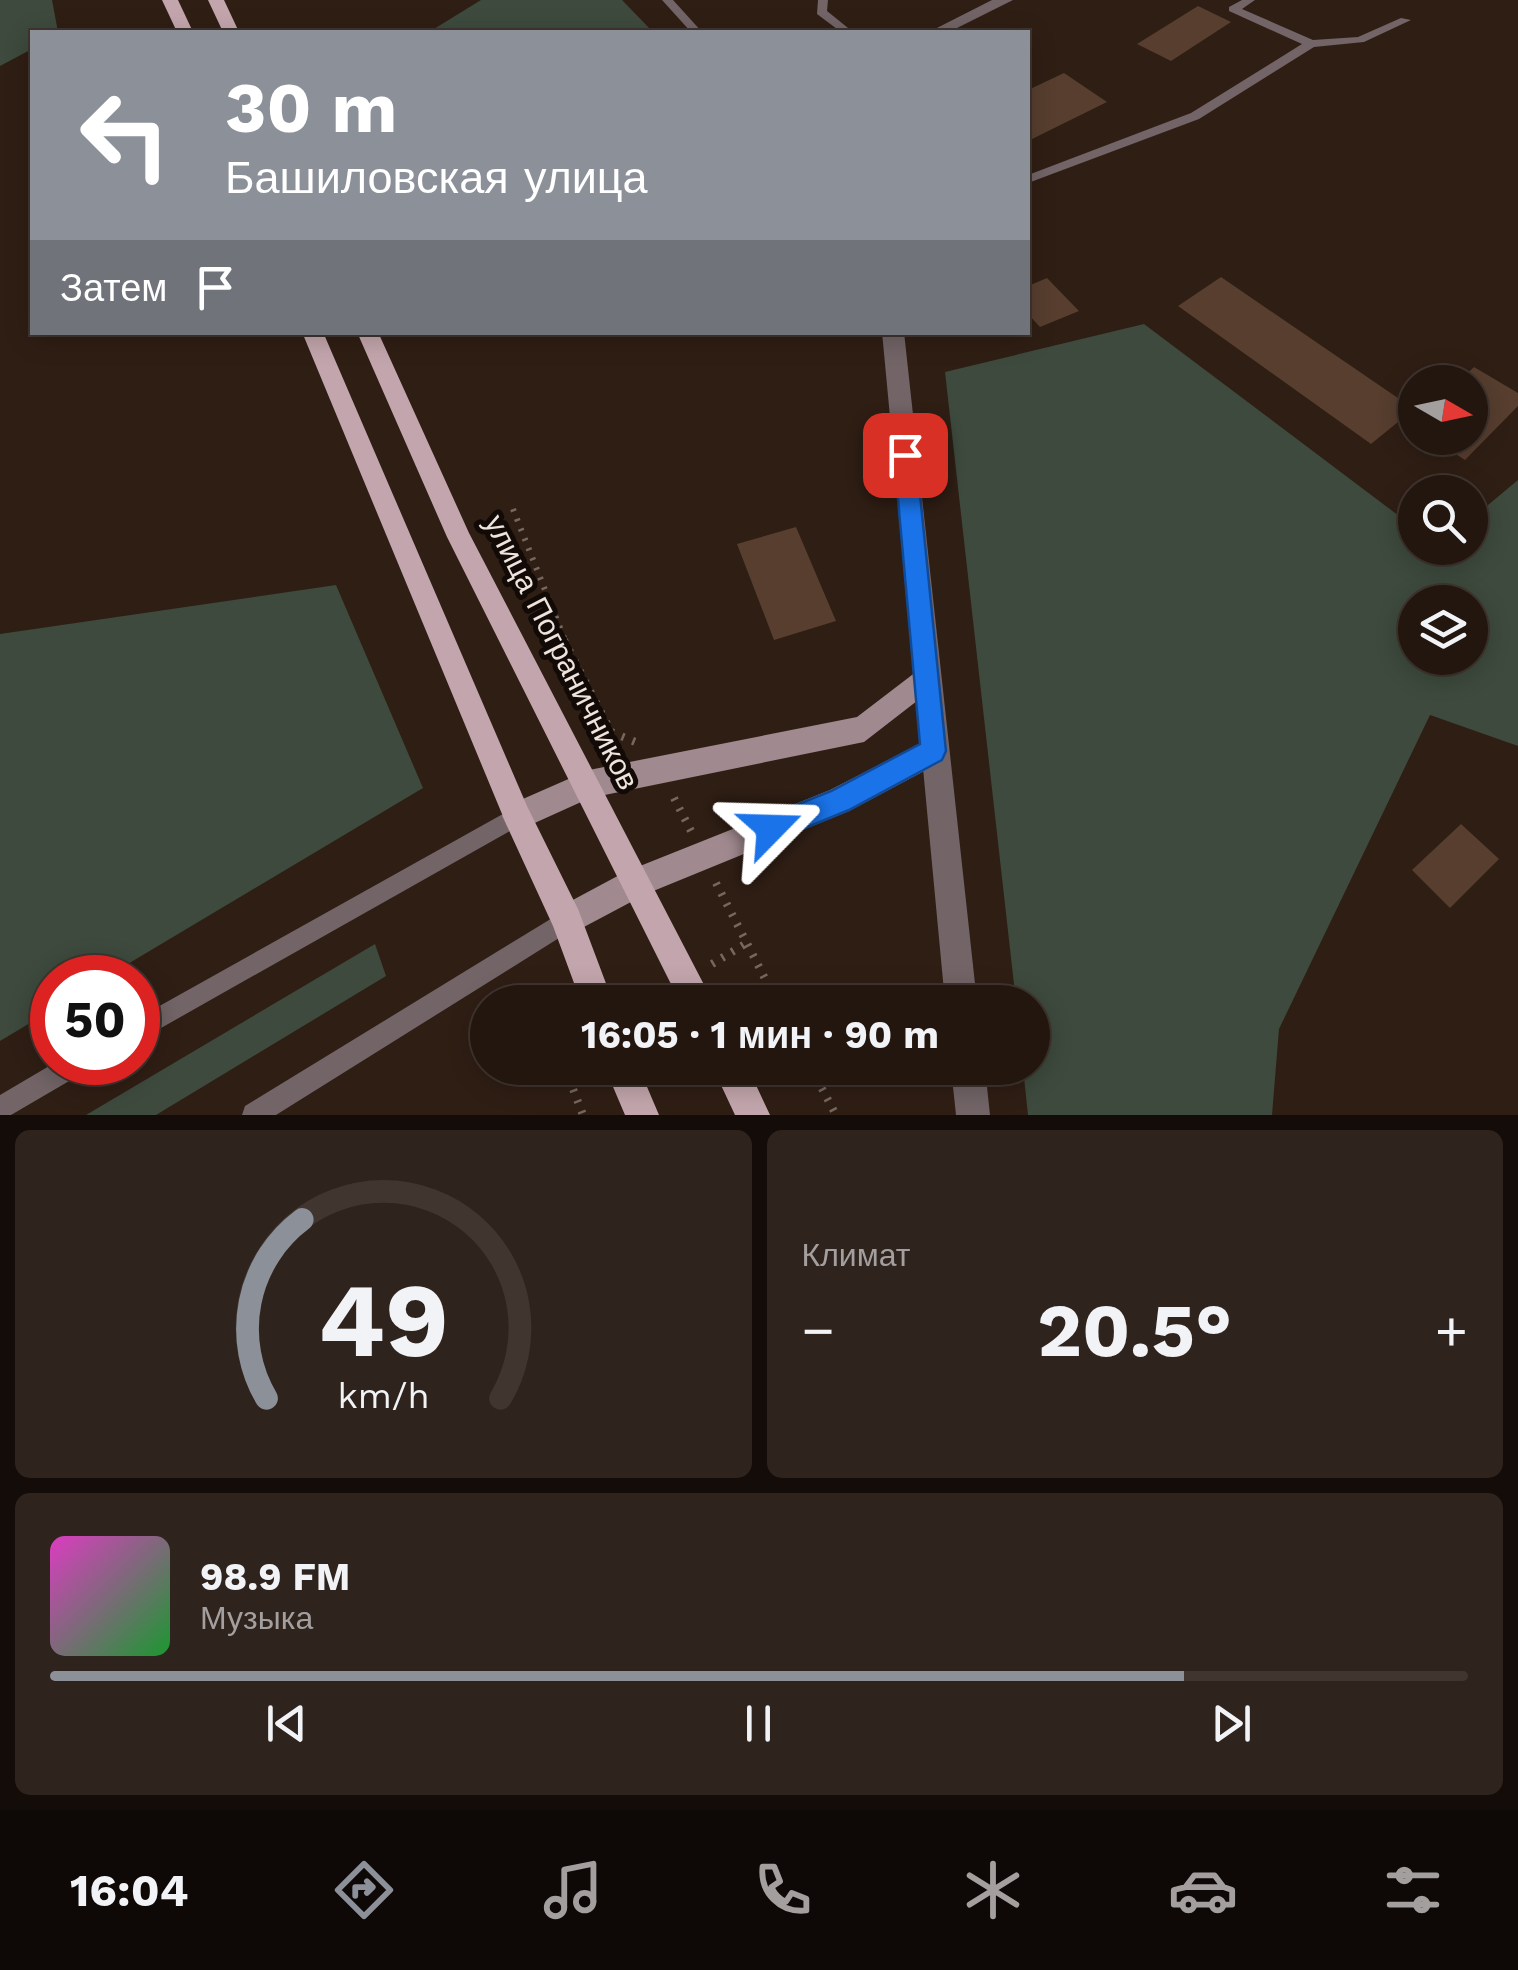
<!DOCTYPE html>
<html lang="ru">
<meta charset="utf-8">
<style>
body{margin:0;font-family:"Work Sans",sans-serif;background:#2f231d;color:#f1f3f6;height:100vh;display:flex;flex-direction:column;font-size:38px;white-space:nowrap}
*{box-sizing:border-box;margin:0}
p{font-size:32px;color:#a39f9e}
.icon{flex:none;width:55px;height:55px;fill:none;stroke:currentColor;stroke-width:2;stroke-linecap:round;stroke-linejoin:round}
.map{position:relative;height:1115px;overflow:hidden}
.details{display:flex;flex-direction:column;gap:15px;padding:15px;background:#130c08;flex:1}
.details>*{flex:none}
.guide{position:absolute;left:30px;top:30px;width:1000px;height:305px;border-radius:0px;box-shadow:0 5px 25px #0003,0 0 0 2px #40352f;background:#8c9099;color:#fff;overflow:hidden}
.needle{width:65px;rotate:99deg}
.fabs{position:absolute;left:1398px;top:365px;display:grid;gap:20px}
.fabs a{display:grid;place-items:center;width:90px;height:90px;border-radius:50%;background:#23160f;box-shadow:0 5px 25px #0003,0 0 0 2px #40352f;font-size:50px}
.speed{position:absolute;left:30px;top:955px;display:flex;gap:20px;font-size:50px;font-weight:700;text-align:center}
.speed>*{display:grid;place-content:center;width:130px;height:130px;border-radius:50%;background:#23160f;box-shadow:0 5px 25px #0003,0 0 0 2px #40352f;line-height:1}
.speed .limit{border:15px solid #d22;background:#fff;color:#111}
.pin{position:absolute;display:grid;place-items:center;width:85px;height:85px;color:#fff;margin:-42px;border-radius:20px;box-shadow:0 5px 15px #0006}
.me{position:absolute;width:110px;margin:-55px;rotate:68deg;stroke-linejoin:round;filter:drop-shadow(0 0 8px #0008)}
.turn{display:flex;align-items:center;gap:35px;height:210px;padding:0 30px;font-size:45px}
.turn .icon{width:130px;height:130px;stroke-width:2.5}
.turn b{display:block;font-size:70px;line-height:85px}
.then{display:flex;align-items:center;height:95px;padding:0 30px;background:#0003;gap:20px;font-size:38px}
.big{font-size:75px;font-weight:700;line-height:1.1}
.details .widget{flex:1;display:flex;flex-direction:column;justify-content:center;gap:15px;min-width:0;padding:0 35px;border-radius:15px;background:#2f231d}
.details .dial{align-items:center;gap:0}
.dial svg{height:260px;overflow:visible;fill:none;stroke:#40352f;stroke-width:7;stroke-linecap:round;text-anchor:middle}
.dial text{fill:#f1f3f6;stroke:none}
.song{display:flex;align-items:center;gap:30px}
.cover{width:120px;height:120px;border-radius:15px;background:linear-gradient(135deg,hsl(310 70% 55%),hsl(130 70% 35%))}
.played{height:10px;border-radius:5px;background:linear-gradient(90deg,#8c9099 80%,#40352f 80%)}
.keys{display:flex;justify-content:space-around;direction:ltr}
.heat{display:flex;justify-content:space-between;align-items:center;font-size:55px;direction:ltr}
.details .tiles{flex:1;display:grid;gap:15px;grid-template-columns:1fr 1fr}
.widget:last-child{grid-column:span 2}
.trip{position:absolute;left:470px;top:985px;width:580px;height:100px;border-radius:50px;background:#23160f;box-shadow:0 5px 25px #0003,0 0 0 2px #40352f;font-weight:700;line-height:100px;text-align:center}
.menu{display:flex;height:160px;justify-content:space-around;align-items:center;background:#0e0906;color:#a39f9e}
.menu .icon{width:70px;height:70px}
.menu .current{color:#8c9099}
.menu b{font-size:45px;color:#f1f3f6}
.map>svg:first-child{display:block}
.green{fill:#3d4a3d;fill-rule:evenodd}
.building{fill:#573e2f}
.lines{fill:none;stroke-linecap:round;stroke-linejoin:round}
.path-far1{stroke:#77685f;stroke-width:6;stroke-dasharray:2.5 8;stroke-linecap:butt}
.path{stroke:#77685f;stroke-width:8;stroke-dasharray:2.5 9;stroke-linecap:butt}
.service{fill:#726467;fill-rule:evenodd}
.minor{fill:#726467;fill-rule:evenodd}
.secondary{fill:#a0898f;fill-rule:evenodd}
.primary{fill:#c3a6ad;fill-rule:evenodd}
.route{fill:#1a73e8;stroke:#114b97;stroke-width:2.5}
.labels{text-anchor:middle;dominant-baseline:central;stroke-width:10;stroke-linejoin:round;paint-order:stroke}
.street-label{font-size:30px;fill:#efe4dd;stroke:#110a06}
</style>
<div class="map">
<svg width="1518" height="1115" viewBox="0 0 1518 1115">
<rect width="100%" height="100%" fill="#2f1e14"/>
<path class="green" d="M0,0h52l6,32h-26v17l-32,17z
M481,0h141l31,32h-224z
M1144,324l271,204v20h55v-28l48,-40v266l-88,-31 -151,314 -7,86h-244l-5,-47h9v-66h-16l-71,-630zM1415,602h55v56h-55z
M336,585l87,203 -317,189 -54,1v32l-52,31v-407z
M375,944l11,32 -230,139h-70z"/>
<path class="building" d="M1198,6l33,16 -60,39 -34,-17z
M1064,73l43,29 -79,39v-51z
M1221,277l193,132 -43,35 -193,-138z
M1047,278l32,33 -39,16 -12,-13v-28z
M1474,367l44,26v13l-53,54 -34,-22h39v-56h-12z
M796,527l40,94 -62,19 -37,-96z
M1461,824l38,35 -49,49 -38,-38z"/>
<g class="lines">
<path class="path-far1" d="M513,509l53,134"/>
<path class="path" d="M564,640l47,92 27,11
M674,798l17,33
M716,883l61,119
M712,964l33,-20
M565,1068l18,47
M811,1068l25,47"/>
<path class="service" d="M662,0h11l29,32h-11z
M818,0h10l-1,11 26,21h-12l-24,-18z
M1242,0h13l-13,9 71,31 45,-3 43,-19 10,2 -47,22 -50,5 -115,72 -171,64v-8l163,-62 111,-69 -73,-33v-4z
M517,806l7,3 3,7 -3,7 -386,218v-23z
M567,909l8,3 3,8 -3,8 -299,187h-34l3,-9z
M56,1062h36l-4,8 -77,45h-11v-20z"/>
<path class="minor" d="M992,0h21l-64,32h-20z
M882,332h22l73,670h-32z
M951,1068h34l5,47h-34z"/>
<path class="secondary" d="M925,665l10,4 4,9 -4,9 -71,55 -274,56 -73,33 -10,-5 -5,-10 5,-10 82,-36 268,-53z
M933,737l10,4 4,10 -4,10 -94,50 -203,83 -79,42 -11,-5 -5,-11 5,-11 69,-37 205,-82z"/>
<path class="primary" d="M162,0h16l15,32h-16z
M208,0h16l15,32h-16z
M302,332h21l204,474 51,103 35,93h-32l-28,-76 -46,-100z
M357,332h21l91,201 244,469h-33l-233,-465z
M605,1068h34l20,47h-34z
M713,1068h35l22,47h-35z"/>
</g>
<path class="route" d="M905,446l11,9 30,296 -4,9 -93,50 -78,32 -10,-4 -4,-10 4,-9 70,-28 89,-47 -26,-289z"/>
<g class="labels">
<g class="street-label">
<text transform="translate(562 652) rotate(63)">улица Пограничников</text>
</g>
</g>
</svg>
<div class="fabs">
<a><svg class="needle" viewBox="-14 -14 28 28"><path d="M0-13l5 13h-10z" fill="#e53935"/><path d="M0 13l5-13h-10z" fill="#a39f9e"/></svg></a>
<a><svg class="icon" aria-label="search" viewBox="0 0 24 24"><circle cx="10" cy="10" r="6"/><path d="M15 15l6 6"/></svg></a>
<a><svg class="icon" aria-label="layers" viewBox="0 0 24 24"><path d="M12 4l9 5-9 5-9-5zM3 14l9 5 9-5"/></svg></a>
</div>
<div class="speed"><div class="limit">50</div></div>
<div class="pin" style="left:905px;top:455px;background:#d93025"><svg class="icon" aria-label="arrive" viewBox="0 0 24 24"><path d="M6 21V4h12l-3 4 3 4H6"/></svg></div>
<svg class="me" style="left:771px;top:828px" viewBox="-20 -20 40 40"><path d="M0-17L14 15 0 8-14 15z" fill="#1a73e8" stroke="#fff" stroke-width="4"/></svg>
<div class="trip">16:05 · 1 мин · 90 m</div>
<div class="guide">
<div class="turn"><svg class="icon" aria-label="left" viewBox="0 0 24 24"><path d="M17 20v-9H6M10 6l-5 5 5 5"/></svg><div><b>30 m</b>Башиловская улица</div></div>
<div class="then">Затем<svg class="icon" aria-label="arrive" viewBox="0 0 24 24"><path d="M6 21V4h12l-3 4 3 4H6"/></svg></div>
</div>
</div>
<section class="details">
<div class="tiles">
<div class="widget dial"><svg viewBox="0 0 100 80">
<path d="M14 69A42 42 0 1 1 86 69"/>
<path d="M14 69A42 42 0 0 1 25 14" stroke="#8c9099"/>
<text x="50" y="56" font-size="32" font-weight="700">49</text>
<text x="50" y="72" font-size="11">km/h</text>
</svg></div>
<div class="widget"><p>Климат</p>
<div class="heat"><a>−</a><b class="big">20.5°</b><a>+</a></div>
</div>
<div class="widget">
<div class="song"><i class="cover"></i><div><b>98.9 FM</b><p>Музыка</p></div></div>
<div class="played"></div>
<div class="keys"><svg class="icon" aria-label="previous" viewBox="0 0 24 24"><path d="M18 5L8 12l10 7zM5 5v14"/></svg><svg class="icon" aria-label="pause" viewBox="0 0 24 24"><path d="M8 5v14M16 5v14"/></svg><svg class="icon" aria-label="next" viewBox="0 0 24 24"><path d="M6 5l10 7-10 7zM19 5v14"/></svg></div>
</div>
</div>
</section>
<nav class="menu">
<b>16:04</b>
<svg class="icon current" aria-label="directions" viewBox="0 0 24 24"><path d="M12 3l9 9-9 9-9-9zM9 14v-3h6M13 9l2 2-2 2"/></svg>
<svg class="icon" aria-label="music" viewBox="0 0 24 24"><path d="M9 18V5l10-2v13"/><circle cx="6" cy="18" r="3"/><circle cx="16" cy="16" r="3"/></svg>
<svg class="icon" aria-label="phone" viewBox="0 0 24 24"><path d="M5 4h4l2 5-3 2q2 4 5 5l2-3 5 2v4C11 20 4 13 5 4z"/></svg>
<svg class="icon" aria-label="climate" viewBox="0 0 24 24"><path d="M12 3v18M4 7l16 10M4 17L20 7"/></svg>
<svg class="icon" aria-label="car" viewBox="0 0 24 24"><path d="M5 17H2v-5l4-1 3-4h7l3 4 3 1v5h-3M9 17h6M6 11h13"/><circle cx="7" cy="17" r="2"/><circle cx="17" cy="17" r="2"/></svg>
<svg class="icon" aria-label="filters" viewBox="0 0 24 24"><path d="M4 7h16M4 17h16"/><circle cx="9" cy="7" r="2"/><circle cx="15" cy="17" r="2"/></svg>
</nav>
